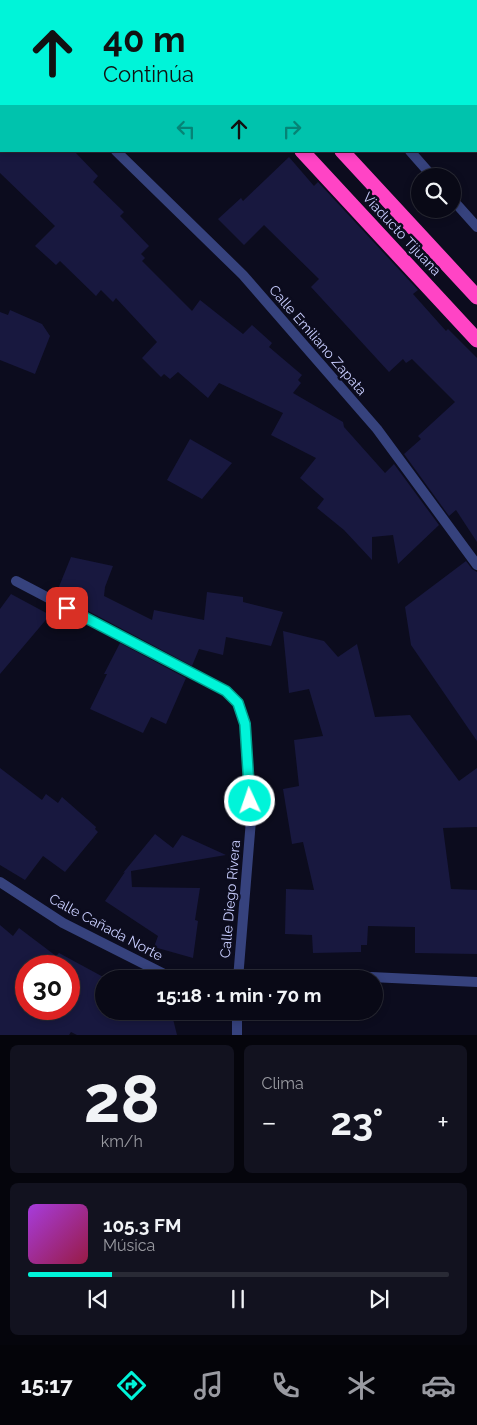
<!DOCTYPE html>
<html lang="es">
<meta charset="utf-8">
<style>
body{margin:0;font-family:Raleway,sans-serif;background:#12121f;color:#f1f3f6;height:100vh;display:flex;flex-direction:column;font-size:19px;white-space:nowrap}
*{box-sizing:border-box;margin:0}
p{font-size:16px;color:#999aa1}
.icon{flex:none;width:28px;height:28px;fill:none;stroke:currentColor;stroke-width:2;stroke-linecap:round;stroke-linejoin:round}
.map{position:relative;height:1035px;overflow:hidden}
.drawer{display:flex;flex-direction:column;gap:10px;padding:10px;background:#05050c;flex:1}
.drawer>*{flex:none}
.banner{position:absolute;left:0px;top:0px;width:478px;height:152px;box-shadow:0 2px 8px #0003,0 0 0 1px #292a35;background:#00f4d9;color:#111;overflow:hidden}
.controls{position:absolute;left:411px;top:168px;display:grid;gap:10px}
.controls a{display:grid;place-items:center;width:50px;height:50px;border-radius:50%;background:#090916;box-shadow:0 2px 8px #0003,0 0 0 1px #292a35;font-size:25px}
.speed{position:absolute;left:15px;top:955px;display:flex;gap:10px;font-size:25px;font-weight:700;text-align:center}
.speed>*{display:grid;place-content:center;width:65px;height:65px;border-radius:50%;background:#090916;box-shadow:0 2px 8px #0003,0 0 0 1px #292a35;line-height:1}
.speed .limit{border:8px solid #d22;background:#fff;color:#111}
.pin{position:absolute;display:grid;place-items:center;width:42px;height:42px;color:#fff;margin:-21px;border-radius:10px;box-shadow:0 2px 8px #0006}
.me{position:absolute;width:55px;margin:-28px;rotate:357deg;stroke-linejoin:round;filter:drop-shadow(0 0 4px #0008)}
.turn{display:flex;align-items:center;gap:18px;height:105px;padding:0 20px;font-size:22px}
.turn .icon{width:65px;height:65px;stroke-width:2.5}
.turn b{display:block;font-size:35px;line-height:42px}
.lanes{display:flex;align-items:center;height:48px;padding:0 20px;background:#0003;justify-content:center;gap:25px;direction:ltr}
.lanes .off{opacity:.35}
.big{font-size:38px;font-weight:700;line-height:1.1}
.drawer .card{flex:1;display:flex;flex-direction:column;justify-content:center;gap:8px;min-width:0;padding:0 18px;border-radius:8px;background:#12121f}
.drawer .dial{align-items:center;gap:0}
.dial b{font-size:65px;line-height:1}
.song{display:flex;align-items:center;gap:15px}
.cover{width:60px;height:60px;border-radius:8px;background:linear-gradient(135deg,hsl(280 70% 55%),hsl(340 70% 35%))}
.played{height:5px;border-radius:2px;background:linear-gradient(90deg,#00f4d9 20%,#292a35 20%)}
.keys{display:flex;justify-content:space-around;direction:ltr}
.heat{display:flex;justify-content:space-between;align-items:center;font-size:28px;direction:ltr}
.drawer .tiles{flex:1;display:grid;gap:10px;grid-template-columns:1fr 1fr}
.card:last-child{grid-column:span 2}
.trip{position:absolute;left:95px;top:970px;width:288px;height:50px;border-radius:25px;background:#090916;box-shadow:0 2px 8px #0003,0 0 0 1px #292a35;font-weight:700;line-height:50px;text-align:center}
.tab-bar{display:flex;height:80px;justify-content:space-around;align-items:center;background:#040409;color:#999aa1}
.tab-bar .icon{width:35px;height:35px}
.tab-bar .on{color:#00f4d9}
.tab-bar b{font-size:22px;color:#f1f3f6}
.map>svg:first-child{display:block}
.building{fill:#18183f;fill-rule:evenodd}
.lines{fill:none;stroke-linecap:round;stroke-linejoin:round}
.service{stroke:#36427d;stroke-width:10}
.minor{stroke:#36427d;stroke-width:10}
.tertiary{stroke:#36427d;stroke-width:10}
.motorway{stroke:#ff44c5;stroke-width:15}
.route-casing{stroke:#009f8d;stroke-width:12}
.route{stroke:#00f4d9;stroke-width:9}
.labels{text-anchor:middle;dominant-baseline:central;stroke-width:5;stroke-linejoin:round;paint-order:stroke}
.street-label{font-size:14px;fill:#c9ceff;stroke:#0c0c1e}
</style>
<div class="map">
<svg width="477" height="1035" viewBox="0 0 477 1035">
<rect width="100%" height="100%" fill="#0c0c1e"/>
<path class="building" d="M0,151h74l24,25 -5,6 31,30 -4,4 29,30 -8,8 4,4 -3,3 50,50 8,-11 43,34 9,-9 20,18 -3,4 33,28 -4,5 3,3 -8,10 50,29 1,5 41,46 9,-9 45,61 -41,39 -5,-29 -21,2v23l-28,-30 -27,-22 7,-9 -24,-21 16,-20 -45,-23 12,-22 -64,-30 -11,15 -30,-26 -8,7 -6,-5 -3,3 -19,-19 15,-16 -41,-44 -3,4 -12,-12 -5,6 -36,-35 -4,4 -21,-19 20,-20 -55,-53z
M289,157l25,29 4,-4 100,108 -5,4 33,37 2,-2 29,29v184l-21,-32 -7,6 -45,-62 17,-15 -3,-3 37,-34 -43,-43 -6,4 -3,-4 -14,13 -78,-85 8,-8 -55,-54 -20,20 -26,-26 23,-21 2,3z
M10,310l32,14 8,12 -15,38 -35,-14v-48l8,3z
M190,439l42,24 -30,36 -35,-19z
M71,557l42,9 -8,21 -1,9 48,24 2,-10 50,10 3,-28 36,5v5l40,10 -12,34 -45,-9 -3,18 -24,-6 -7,17 -136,-72z
M466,561l6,8 5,3v169l-66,-96 -6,-38z
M11,594l39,21 -50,59v-65z
M283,631l41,10 14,16 19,-13 18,73 35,-2 49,66 18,-13v59l-34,1 8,61 26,1v64l-62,-1v-26l-47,-1 -1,19h-6v7l-48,1 -1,-18 -27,-1 1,-45 28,1 -11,-48 -11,2 -9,-55 16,-3 -5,-46 29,-4 -14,-47 -20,4z
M120,643l66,35 -20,46 -15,-7 -8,16 -53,-24 17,-35h-3z
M0,768l42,32 4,-6 12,9 4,-6 34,30 -1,2 3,3 -33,40 -22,-16 -18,24 -25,-15z
M155,834l18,14 9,-13 44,20 -95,16 1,16 68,1 -5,32 3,1 -5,37 -39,-11 4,-11 -53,-35 20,-29 -2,1z
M0,925l13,11 6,-8 37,28 3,-3 48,26h-3v32h60l8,4 5,20h-100l-6,-3 -2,3h-69zM26,966h43v43h-43z"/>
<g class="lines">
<path class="service" d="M344,0l1,1
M476,94h1
M476,144l1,1"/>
<path class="minor" d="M272,0l1,1
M0,39l1,1
M116,151l127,124 134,154 100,136
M410,151l22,25
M452,199l25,28
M16,581l210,110 12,12 7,21 6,96 -13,159"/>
<path class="tertiary" d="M0,882l63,41 111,56
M285,979l86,-2 106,5
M237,1035v-24"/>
<path class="motorway" d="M162,0l1,1
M201,0l2,1
M302,151l175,189
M342,151l135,146"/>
</g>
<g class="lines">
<g class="route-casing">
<path id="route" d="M67,608l159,83 12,12 7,21 5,77"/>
</g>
<use href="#route" class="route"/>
</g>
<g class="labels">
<g class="street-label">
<text transform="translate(402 234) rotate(47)">Viaducto Tijuana</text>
<text transform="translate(318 340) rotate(49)">Calle Emiliano Zapata</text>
<text transform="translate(230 899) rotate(-85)">Calle Diego Rivera</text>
<text transform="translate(106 927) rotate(28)">Calle Cañada Norte</text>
</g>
</g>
</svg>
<div class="controls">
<a><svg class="icon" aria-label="search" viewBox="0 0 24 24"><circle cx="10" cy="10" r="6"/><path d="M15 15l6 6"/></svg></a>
</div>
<div class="speed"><div class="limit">30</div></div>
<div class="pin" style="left:67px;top:608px;background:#d93025"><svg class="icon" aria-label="arrive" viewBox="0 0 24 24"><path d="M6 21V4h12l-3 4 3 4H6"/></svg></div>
<svg class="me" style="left:250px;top:801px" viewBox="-20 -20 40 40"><circle r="17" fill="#00f4d9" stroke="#fff" stroke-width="3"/><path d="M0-11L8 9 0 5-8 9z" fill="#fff"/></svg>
<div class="trip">15:18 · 1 min · 70 m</div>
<div class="banner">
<div class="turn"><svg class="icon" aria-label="ahead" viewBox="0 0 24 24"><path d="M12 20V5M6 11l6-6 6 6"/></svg><div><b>40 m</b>Continúa</div></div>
<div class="lanes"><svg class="icon off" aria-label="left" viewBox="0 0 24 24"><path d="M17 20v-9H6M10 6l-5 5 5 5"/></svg><svg class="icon" aria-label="ahead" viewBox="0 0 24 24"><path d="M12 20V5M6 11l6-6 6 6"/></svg><svg class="icon off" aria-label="right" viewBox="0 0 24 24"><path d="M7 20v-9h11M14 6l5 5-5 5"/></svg></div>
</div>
</div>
<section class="drawer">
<div class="tiles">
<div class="card dial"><b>28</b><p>km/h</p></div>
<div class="card"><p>Clima</p>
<div class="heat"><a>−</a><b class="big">23°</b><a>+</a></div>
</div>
<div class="card">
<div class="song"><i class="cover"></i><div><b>105.3 FM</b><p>Música</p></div></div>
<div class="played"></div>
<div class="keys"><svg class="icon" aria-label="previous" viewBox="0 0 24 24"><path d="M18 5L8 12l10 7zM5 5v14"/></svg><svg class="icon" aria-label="pause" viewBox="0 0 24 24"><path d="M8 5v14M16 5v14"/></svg><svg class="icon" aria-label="next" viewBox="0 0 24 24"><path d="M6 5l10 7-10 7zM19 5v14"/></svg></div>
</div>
</div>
</section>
<nav class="tab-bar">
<b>15:17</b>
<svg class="icon on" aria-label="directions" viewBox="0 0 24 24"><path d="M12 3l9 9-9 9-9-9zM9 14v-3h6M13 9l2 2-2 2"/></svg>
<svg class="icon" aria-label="music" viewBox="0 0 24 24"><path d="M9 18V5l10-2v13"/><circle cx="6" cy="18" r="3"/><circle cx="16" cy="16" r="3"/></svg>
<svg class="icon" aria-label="phone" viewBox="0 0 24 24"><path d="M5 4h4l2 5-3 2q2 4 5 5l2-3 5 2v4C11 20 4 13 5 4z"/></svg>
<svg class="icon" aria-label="climate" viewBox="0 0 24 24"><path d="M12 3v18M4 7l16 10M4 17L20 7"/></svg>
<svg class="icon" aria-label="car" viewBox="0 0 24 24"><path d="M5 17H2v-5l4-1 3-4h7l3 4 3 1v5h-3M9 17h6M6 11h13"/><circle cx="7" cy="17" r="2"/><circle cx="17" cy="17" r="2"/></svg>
</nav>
